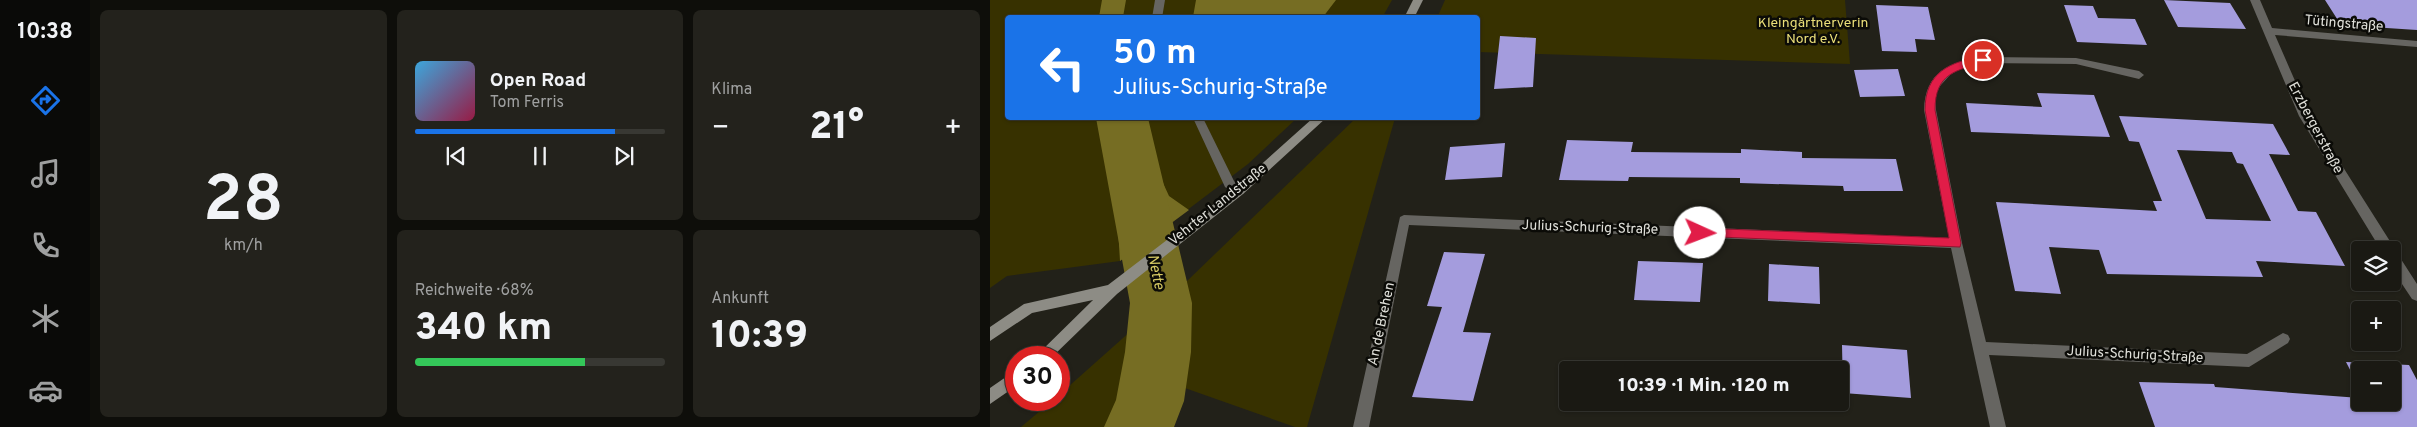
<!DOCTYPE html>
<html lang="de">
<meta charset="utf-8">
<style>
body{margin:0;font-family:Overpass,sans-serif;background:#23221c;color:#f1f3f6;height:100vh;display:flex;flex-direction:column;font-size:19px;white-space:nowrap}
*{box-sizing:border-box;margin:0}
p{font-size:16px;color:#9fa0a0}
.icon{flex:none;width:28px;height:28px;fill:none;stroke:currentColor;stroke-width:2;stroke-linecap:round;stroke-linejoin:round}
.map{position:relative;flex:1;overflow:hidden}
.details{display:flex;flex-direction:column;gap:10px;padding:10px;background:#0e0e0a;width:900px}
.details>*{flex:none}
.hud{position:absolute;left:15px;top:15px;width:475px;height:105px;border-radius:5px;box-shadow:0 1px 4px #0004,0 0 0 1px #383833;background:#1a73e8;color:#fff;overflow:hidden}
.controls{position:absolute;left:1361px;top:241px;display:grid;gap:10px}
.controls a{display:grid;place-items:center;width:50px;height:50px;border-radius:5px;background:#1a1913;box-shadow:0 1px 4px #0004,0 0 0 1px #383833;font-size:25px}
.speed{position:absolute;left:15px;top:346px;display:flex;gap:10px;font-size:25px;font-weight:700;text-align:center}
.speed>*{display:grid;place-content:center;width:65px;height:65px;border-radius:50%;background:#1a1913;box-shadow:0 1px 4px #0004,0 0 0 1px #383833;line-height:1}
.speed .limit{border:8px solid #d22;background:#fff;color:#111}
.pin{position:absolute;display:grid;place-items:center;width:42px;height:42px;color:#fff;margin:-21px;border:2px solid #fff;border-radius:50%;box-shadow:0 1px 5px #0007}
.me{position:absolute;width:55px;margin:-28px;rotate:92deg;stroke-linejoin:round;filter:drop-shadow(0 0 4px #0008)}
.turn{display:flex;align-items:center;gap:18px;height:105px;padding:0 25px;font-size:22px}
.turn .icon{width:65px;height:65px;stroke-width:2.5}
.turn b{display:block;font-size:35px;line-height:42px}
.big{font-size:38px;font-weight:800;line-height:1.1}
.details .card{flex:1;display:flex;flex-direction:column;justify-content:center;gap:8px;min-width:0;padding:0 18px;border-radius:8px;background:#23221c}
.details .dial{align-items:center;gap:0}
.dial b{font-size:65px;line-height:1}
.song{display:flex;align-items:center;gap:15px}
.cover{width:60px;height:60px;border-radius:8px;background:linear-gradient(135deg,hsl(200 70% 55%),hsl(340 70% 35%))}
.played{height:5px;border-radius:2px;background:linear-gradient(90deg,#1a73e8 80%,#383833 80%)}
.keys{display:flex;justify-content:space-around;direction:ltr}
.heat{display:flex;justify-content:space-between;align-items:center;font-size:28px;direction:ltr}
.charge{height:8px;border-radius:4px;background:linear-gradient(90deg,#34c759 68%,#383833 0)}
.details .tiles{flex:1;display:grid;gap:10px;grid-template-columns:repeat(3,1fr)}
.card:first-child{grid-row:span 2}
.trip{position:absolute;left:569px;top:361px;width:290px;height:50px;border-radius:5px;background:#1a1913;box-shadow:0 1px 4px #0004,0 0 0 1px #383833;font-weight:800;line-height:50px;text-align:center}
main{display:flex;flex:1;min-height:0}
.tabs{display:flex;flex-direction:column;width:90px;justify-content:space-around;align-items:center;background:#0a0a08;color:#9fa0a0}
.tabs .icon{width:35px;height:35px}
.tabs .current{color:#1a73e8}
.tabs b{font-size:22px;color:#f1f3f6}
.map>svg:first-child{display:block}
.green{fill:#373100}
.water{fill:#766d23}
.lines{fill:none;stroke-linecap:round;stroke-linejoin:round}
.river{fill:#766d23;fill-rule:evenodd}
.building{fill:#a49cdd;fill-rule:evenodd}
.street{fill:#666561;fill-rule:evenodd}
.secondary{fill:#8d8c85;fill-rule:evenodd}
.route{fill:#e11d48;stroke:#92132f}
.labels{text-anchor:middle;dominant-baseline:central;stroke-width:5;stroke-linejoin:round;paint-order:stroke}
.park-label{font-size:14px;fill:#ebdf79;stroke:#0b0b07}
.street-label{font-size:14px;fill:#e0e0da;stroke:#0b0b07}
.water-label{font-size:15px;font-style:italic;fill:#d6ca64;stroke:#0b0b07}
</style>
<main>
<nav class="tabs">
<b>10:38</b>
<svg class="icon current" aria-label="directions" viewBox="0 0 24 24"><path d="M12 3l9 9-9 9-9-9zM9 14v-3h6M13 9l2 2-2 2"/></svg>
<svg class="icon" aria-label="music" viewBox="0 0 24 24"><path d="M9 18V5l10-2v13"/><circle cx="6" cy="18" r="3"/><circle cx="16" cy="16" r="3"/></svg>
<svg class="icon" aria-label="phone" viewBox="0 0 24 24"><path d="M5 4h4l2 5-3 2q2 4 5 5l2-3 5 2v4C11 20 4 13 5 4z"/></svg>
<svg class="icon" aria-label="climate" viewBox="0 0 24 24"><path d="M12 3v18M4 7l16 10M4 17L20 7"/></svg>
<svg class="icon" aria-label="car" viewBox="0 0 24 24"><path d="M5 17H2v-5l4-1 3-4h7l3 4 3 1v5h-3M9 17h6M6 11h13"/><circle cx="7" cy="17" r="2"/><circle cx="17" cy="17" r="2"/></svg>
</nav>
<section class="details">
<div class="tiles">
<div class="card dial"><b>28</b><p>km/h</p></div>
<div class="card">
<div class="song"><i class="cover"></i><div><b>Open Road</b><p>Tom Ferris</p></div></div>
<div class="played"></div>
<div class="keys"><svg class="icon" aria-label="previous" viewBox="0 0 24 24"><path d="M18 5L8 12l10 7zM5 5v14"/></svg><svg class="icon" aria-label="pause" viewBox="0 0 24 24"><path d="M8 5v14M16 5v14"/></svg><svg class="icon" aria-label="next" viewBox="0 0 24 24"><path d="M6 5l10 7-10 7zM19 5v14"/></svg></div>
</div>
<div class="card"><p>Klima</p>
<div class="heat"><a>−</a><b class="big">21°</b><a>+</a></div>
</div>
<div class="card"><p>Reichweite · 68%</p><b class="big">340 km</b><div class="charge"></div></div>
<div class="card"><p>Ankunft</p><b class="big">10:39</b></div>
</div>
</section>
<div class="map">
<svg width="1427" height="427" viewBox="0 0 1427 427">
<rect width="100%" height="100%" fill="#222119"/>
<path class="green" d="M0,0h402l-10,18h-374v100h289l-49,46 -128,97 -113,15 -17,12z
M455,0h400l5,64 -372,-12v-34h-41z
M366,118h39l-88,309h-12l-113,-40 -15,40h-146l32,-27h6v-5l128,-114z"/>
<path class="water" d="M112,0h24l-3,17h-24z
M206,0h140l-13,17h-130z
M107,118h49l12,54 11,24 20,14 -69,51 -2,-33z
M197,281l-5,57 -23,89h-40c15,-28 15,-66 11,-97z"/>
<g class="lines">
<path class="river" d="M106,118h52l44,185 -1,49 -7,49 -10,26h-70l12,-27 9,-48 5,-49z"/>
</g>
<path class="building" d="M1174,0l66,3 16,26 -68,-2z
M1335,0h92v30l-76,-5z
M886,5l52,2 7,33 -20,-1 2,13 -35,-1z
M1074,5l29,1 5,12 37,1 12,26 -70,-3z
M510,36l36,2 -3,49 -39,2z
M908,69l7,27 -45,1 -6,-27z
M1047,93l57,2 16,42 -139,-5 -5,-29 76,4z
M1129,116l154,8 17,31 -21,-1 29,57 18,1 29,54 -89,-5 7,16 -156,-3 -8,-24 -50,-3 12,47 -46,-3 -19,-89 161,9 -4,-10h9l-23,-59 -10,-1zM1187,150l55,2 5,11 6,1 28,57 -65,-2z
M577,140l66,2 -2,10 110,1v-4l61,3v6l94,1 7,32h-59l-1,-5 -103,-3v-5l-111,-1 -1,4 -69,-1z
M515,143l-3,34 -57,3 5,-33z
M454,252l41,2 -22,78 28,1 -18,68 -61,-4 30,-90 -15,-1z
M648,261l65,2 -3,39 -66,-2z
M779,264l50,3 1,37 -52,-3z
M852,345l65,5 4,48 -68,-5z
M1356,362l63,3 8,15v47h-262l-16,-45 75,2 1,3 145,11v4h32v-32h-32v19z"/>
<g class="lines">
<path class="street" d="M165,0h10l-3,18h-10z
M1260,0h10l12,28 145,13v6l-142,-12 35,80 83,131v6l4,1 20,31v17l-5,-2 -20,-30v-19h-11l-82,-134z
M993,57l93,1 63,13 5,4 -5,4 -63,-15 -93,-1 -19,3 -14,9 -10,11 -5,10 1,14 26,133 24,99 261,12 36,-21 5,2 2,4 -2,4 -39,24 -260,-12 17,72h-16l-39,-179 -542,-23 -40,202h-16l47,-210 4,-2 545,23 -25,-128c1,-38 26,-49 59,-53z
M203,118h10l31,63 11,10 -2,3h-8l-10,-7z"/>
<path class="secondary" d="M423,0h10l-9,18h-10z
M323,118h13l-83,76 -126,100 -66,64h-17l59,-58 -61,13 -42,28v-14l34,-23 84,-19 127,-97z
M26,370v16l-26,18v-16z"/>
</g>
<path class="route" d="M993,56l4,1v5c-31,8 -52,11 -52,48l26,133 -1,4 -265,-11 -1,-3 6,-5 249,10 -24,-128c0,-38 25,-48 58,-54z"/>
<g class="labels">
<g class="park-label">
<text x="823" y="23">Kleingärtnerverin<tspan x="823" dy="16">Nord e.V.</tspan></text>
</g>
<g class="street-label">
<text transform="translate(1354 24) rotate(5)">Tütingstraße</text>
<text transform="translate(1325 128) rotate(62)">Erzbergerstraße</text>
<text transform="translate(228 205) rotate(-39)">Vehrter Landstraße</text>
<text transform="translate(600 228) rotate(2)">Julius-Schurig-Straße</text>
<text transform="translate(392 324) rotate(-78)">An de Brehen</text>
<text transform="translate(1145 355) rotate(3)">Julius-Schurig-Straße</text>
</g>
<g class="water-label">
<text transform="translate(165 272) rotate(78)">Nette</text>
</g>
</g>
</svg>
<div class="controls">
<a><svg class="icon" aria-label="layers" viewBox="0 0 24 24"><path d="M12 4l9 5-9 5-9-5zM3 14l9 5 9-5"/></svg></a>
<a>+</a>
<a>−</a>
</div>
<div class="speed"><div class="limit">30</div></div>
<div class="pin" style="left:993px;top:60px;background:#d93025"><svg class="icon" aria-label="arrive" viewBox="0 0 24 24"><path d="M6 21V4h12l-3 4 3 4H6"/></svg></div>
<svg class="me" style="left:710px;top:233px" viewBox="-20 -20 40 40"><circle r="19" fill="#fff"/><path d="M0-13L10 11 0 6-10 11z" fill="#e11d48"/></svg>
<div class="trip">10:39 · 1 Min. · 120 m</div>
<div class="hud">
<div class="turn"><svg class="icon" aria-label="left" viewBox="0 0 24 24"><path d="M17 20v-9H6M10 6l-5 5 5 5"/></svg><div><b>50 m</b>Julius-Schurig-Straße</div></div>
</div>
</div>
</main>
